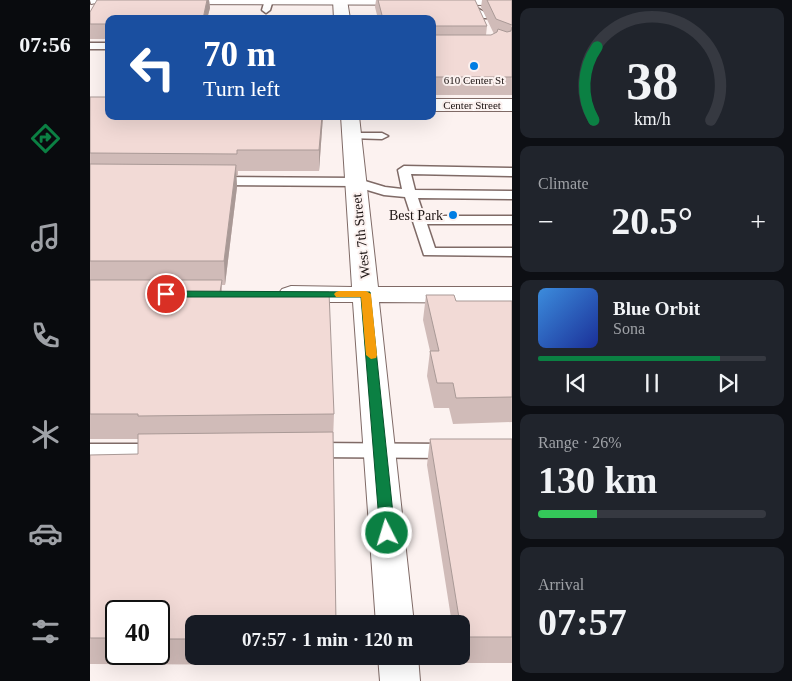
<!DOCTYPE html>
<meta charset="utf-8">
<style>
body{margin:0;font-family:Georgia,serif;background:#20242c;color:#f1f3f6;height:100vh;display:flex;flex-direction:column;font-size:19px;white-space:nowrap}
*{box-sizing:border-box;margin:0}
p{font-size:16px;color:#9ea1a6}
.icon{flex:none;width:28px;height:28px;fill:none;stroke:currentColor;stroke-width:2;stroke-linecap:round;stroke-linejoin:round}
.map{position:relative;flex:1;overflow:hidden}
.details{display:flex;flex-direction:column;gap:8px;padding:8px;background:#0d0f14;width:280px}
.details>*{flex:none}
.guide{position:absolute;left:15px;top:15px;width:331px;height:105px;border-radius:10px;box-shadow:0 5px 20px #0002;background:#1a4fa0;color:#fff;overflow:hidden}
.speed{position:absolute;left:15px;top:600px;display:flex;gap:10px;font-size:25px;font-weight:700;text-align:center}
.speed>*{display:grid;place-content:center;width:65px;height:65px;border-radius:50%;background:#171b24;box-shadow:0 5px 20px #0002;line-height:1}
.speed .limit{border:2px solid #111;border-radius:8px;background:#fff;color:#111}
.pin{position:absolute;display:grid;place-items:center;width:42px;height:42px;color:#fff;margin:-21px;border:2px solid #fff;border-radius:50%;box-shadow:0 1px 5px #0007}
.me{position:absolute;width:55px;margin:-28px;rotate:355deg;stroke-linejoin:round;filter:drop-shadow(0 0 4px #0008)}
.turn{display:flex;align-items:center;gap:18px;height:105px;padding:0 15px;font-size:22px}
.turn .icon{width:65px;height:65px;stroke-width:2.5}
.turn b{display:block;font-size:35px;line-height:42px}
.big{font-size:38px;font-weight:700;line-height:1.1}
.details .widget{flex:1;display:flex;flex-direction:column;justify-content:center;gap:8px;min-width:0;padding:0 18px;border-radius:10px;background:#20242c}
.details .dial{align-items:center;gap:0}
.dial svg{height:130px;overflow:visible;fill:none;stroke:#363941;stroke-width:7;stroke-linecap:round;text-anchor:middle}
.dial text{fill:#f1f3f6;stroke:none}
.song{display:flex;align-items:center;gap:15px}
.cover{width:60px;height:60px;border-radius:8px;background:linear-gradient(135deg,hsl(210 70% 55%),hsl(230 70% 35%))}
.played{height:5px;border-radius:2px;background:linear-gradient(90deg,#0b8043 80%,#363941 80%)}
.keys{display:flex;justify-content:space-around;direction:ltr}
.heat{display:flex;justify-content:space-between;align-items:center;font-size:28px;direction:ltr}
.charge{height:8px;border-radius:4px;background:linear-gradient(90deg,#34c759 26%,#363941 0)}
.trip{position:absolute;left:95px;top:615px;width:285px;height:50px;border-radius:10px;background:#171b24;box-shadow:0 5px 20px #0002;font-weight:700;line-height:50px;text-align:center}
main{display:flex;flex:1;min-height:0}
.tabs{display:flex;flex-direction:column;width:90px;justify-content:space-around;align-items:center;background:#090b0e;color:#9ea1a6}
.tabs .icon{width:35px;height:35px}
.tabs .current{color:#0b8043}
.tabs b{font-size:22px;color:#f1f3f6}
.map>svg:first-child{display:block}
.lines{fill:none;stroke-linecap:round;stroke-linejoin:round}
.service-casing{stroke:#7f6a66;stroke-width:3}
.minor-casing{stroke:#7f6a66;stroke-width:2}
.tertiary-casing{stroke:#7f6a66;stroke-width:2}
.service{fill:#fff;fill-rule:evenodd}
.minor{fill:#fff;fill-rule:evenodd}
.tertiary{fill:#fff;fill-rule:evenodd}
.wall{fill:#d0bbb8;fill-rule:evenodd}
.shaded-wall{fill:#a99996}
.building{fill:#f2dad6;stroke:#a99996}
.route{fill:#0b8043;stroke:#07532c}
.slow{fill:#f59e0b}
.poi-dot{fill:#007de3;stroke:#fcf2f0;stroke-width:2}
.labels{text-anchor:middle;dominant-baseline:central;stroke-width:4;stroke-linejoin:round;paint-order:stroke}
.far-poi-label{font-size:11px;fill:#1c1413;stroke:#fcf2f0}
.far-street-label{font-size:11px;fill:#1c1413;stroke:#fcf2f0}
.poi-label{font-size:14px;fill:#1c1413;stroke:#fcf2f0;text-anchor:end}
.street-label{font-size:14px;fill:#1c1413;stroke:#fcf2f0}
</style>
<main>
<nav class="tabs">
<b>07:56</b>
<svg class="icon current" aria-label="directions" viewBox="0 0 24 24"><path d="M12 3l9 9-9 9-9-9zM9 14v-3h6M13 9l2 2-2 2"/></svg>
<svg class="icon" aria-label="music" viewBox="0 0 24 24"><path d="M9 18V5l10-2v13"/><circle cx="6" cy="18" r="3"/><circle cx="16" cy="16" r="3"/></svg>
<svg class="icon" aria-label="phone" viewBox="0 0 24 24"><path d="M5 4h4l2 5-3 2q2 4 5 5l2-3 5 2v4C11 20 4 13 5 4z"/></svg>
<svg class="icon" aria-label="climate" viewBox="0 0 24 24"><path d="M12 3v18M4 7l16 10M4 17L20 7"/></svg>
<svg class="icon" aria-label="car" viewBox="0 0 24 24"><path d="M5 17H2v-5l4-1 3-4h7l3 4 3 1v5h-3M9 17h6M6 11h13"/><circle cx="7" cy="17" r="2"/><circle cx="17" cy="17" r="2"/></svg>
<svg class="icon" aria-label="filters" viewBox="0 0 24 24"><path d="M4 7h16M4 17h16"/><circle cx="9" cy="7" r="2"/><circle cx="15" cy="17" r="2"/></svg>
</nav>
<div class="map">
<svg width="422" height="681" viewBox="0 0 422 681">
<rect width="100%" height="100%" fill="#fcf2f0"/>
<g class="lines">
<g class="service-casing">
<path id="service" d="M175,0h8l-3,10 -4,3 -4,-3z
M387,8l11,6v4h-6l-8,-5v-4z
M0,43h19v6h-19z
M262,133h30l6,3 -6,3 -34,-1 -2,-2 2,-2z
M314,166l108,2v8l-101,-2 4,16 97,1v8l-94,-1 6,18h88v8h-85l8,24h77v8l-88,-1 -19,-58 -21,-2 -30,-9 -139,-1 -6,-4 6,-4 140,1 30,9 17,2 -4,-19z
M222,443l138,1 7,2 2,5 -2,5 -7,2 -138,-1 -7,-2 -2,-5 2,-5z
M0,444h70l7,2 2,5 -2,5 -7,2h-70z"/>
</g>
<g class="minor-casing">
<path id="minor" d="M0,0h8l-2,3 -5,1z
M31,0h391v5l-384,-1 -5,-1z"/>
</g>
<g class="tertiary-casing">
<path id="tertiary" d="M243,0h14l3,19h-16z
M342,99h80v12h-80z
M251,116h18l19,171h134v16l-133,-1 35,322h-38l-23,-322h-62l-9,-3 -4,-5 4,-5 9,-3 61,1z
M288,656h40l2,25h-40z"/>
</g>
<use href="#service" class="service"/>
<use href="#minor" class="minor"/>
<use href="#tertiary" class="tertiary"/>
</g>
<path class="wall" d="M7,0h112l1,8 -3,11h-98v20h-19v-27z
M286,0h99l12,26 -1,9h5l3,-1 -13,-27 1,-7h30v95h-80v-76h-54l-3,-12z
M0,97l19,19h214l-4,55h-81v4h-2l1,12 -12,98h-3v7l112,122 -1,26 -139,184v32h141v9l-245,-1v-209l48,-1v-15h-48zM26,611h43v43h-43z
M336,295l30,6h56v121l-59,2 -4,-16h-15l-7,-32 3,-25 -7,-31z
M340,439h82v224h-54l-1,-7h4v-32h-9l-25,-159z"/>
<path class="shaded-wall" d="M117,0h2l1,8 -3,11h-4z
M232,116h1l-4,55v-21z
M146,165l1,22 -12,98 -1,-24z"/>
<path class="building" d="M7,0h110l-4,19h-94v5h-19v-12z
M288,0h97l12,26h-54l-1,1v-8h-49z
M397,0h25v25l-16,-6z
M422,27v50h-80v-42h59l6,-3 1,-3 9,3 4,-1z
M0,97h19v19h213l-3,34h-82v4l-147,-1z
M0,164l146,1 -12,96h-134z
M0,280h132l-2,12h109l5,122 -196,2v-2h-48z
M336,295h28l2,6h56v96l-56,1 -3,-15h-16l-7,-32h9z
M243,432l3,192h-142v15h-35v-28h-43v27h-26v-183l48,-1v-20z
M340,439h82v198h-49l-2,-13h-1z"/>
<path class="route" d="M72,291l208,1 25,241 -3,4 -5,1 -5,-1 -2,-4 -19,-236h-195l-4,-1 -2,-2z"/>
<path class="slow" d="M249,291h27l5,3 6,61 -1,3 -5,1 -5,-4 -5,-58h-25l-2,-3 2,-2z"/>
<g class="poi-dot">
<circle cx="384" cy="66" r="5"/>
<circle cx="363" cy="215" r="5"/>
</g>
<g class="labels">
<g class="far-poi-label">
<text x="384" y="80">610 Center St</text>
</g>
<g class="far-street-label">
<text x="382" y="105">Center Street</text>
</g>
<g class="poi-label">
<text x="353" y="215">Best Park</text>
</g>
<g class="street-label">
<text transform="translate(271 236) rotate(-96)">West 7th Street</text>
</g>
</g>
</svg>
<div class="speed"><div class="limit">40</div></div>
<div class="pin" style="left:76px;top:294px;background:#d93025"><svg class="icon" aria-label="arrive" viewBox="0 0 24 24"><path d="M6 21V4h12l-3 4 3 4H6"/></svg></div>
<svg class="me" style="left:297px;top:533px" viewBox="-20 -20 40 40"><circle r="17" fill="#0b8043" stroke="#fff" stroke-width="3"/><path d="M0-11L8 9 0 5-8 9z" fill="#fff"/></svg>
<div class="trip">07:57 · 1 min · 120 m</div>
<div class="guide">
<div class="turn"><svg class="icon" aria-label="left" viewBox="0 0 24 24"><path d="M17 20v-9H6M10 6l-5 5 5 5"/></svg><div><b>70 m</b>Turn left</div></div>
</div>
</div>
<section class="details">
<div class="widget dial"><svg viewBox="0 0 100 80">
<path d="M14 69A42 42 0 1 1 86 69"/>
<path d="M14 69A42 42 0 0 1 16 24" stroke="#0b8043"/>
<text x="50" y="56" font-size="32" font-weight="700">38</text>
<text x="50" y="72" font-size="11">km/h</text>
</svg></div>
<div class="widget"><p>Climate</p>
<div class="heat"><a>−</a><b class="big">20.5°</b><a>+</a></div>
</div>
<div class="widget">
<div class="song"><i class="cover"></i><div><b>Blue Orbit</b><p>Sona</p></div></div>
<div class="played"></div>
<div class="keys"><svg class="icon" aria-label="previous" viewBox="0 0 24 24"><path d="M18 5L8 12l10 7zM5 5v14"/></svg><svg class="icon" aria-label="pause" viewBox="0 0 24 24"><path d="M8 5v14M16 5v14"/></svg><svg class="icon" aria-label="next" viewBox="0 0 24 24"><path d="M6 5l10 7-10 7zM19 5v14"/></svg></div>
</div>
<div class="widget"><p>Range · 26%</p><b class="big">130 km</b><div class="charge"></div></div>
<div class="widget"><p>Arrival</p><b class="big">07:57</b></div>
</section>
</main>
